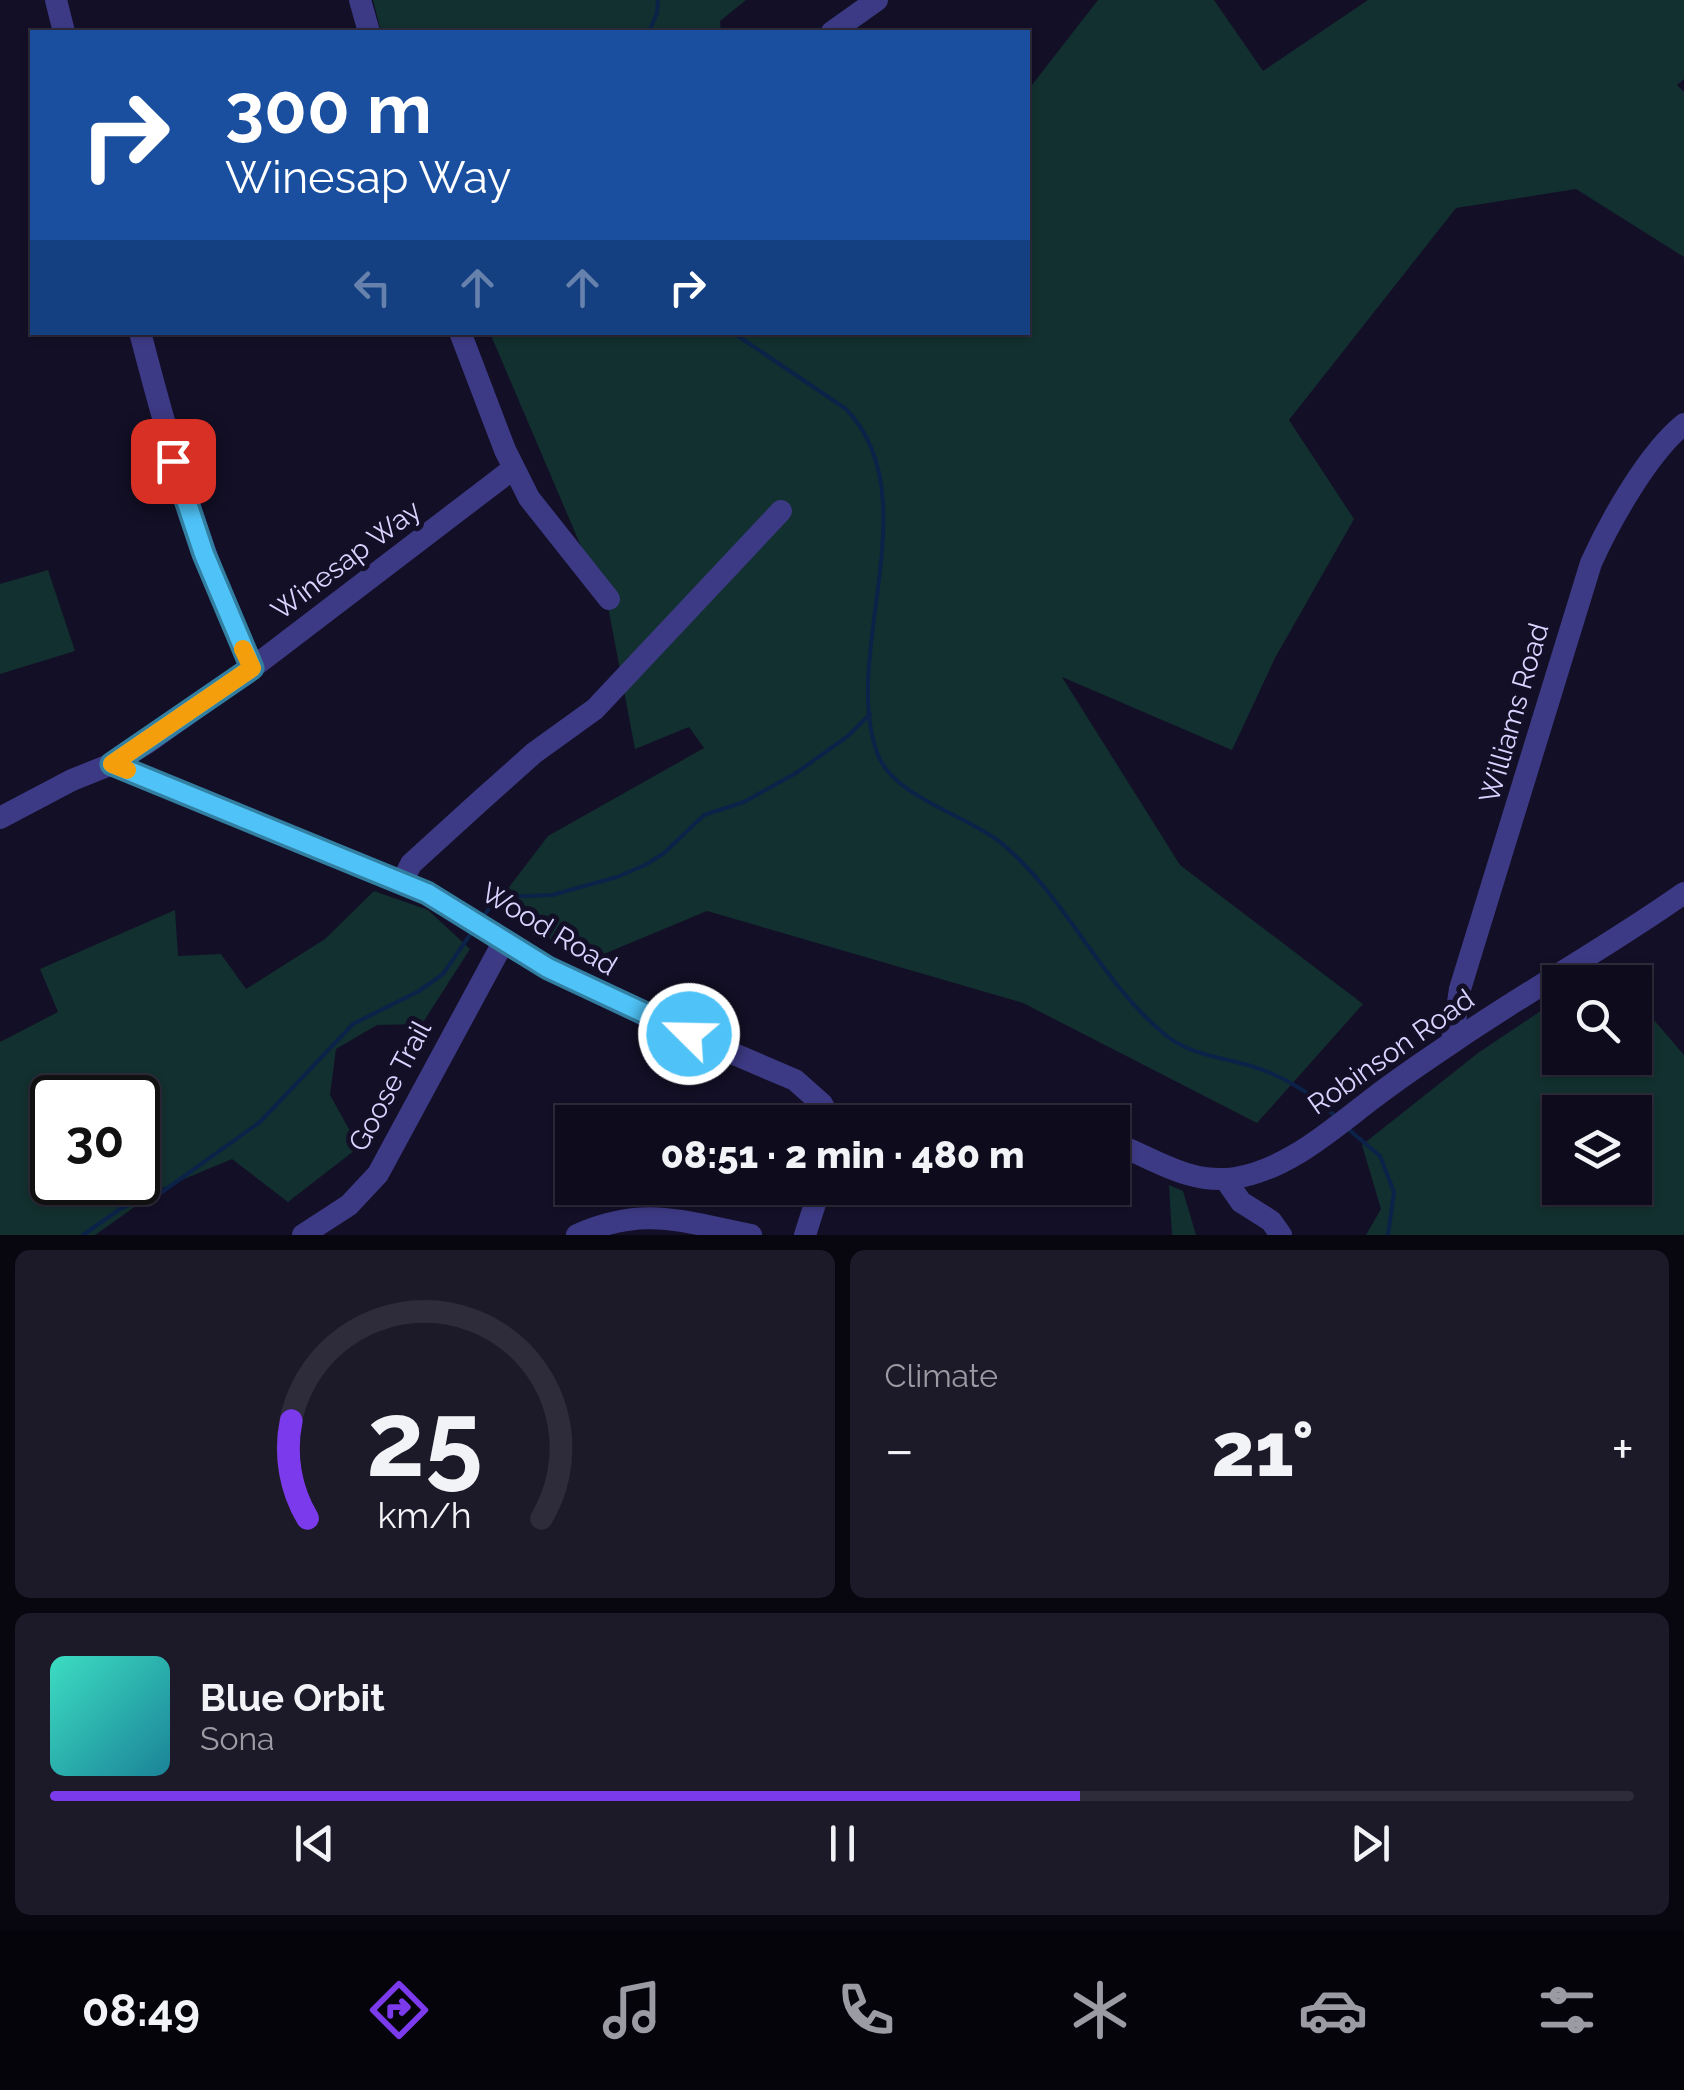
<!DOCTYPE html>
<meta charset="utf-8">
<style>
body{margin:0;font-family:Raleway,sans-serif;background:#1c1929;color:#f1f3f6;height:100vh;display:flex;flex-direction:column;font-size:38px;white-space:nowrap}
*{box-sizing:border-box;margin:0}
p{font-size:32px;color:#9b9ba3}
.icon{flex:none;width:55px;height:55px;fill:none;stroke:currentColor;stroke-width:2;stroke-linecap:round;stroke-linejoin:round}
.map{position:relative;height:1235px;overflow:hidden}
.sheet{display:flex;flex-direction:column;gap:15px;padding:15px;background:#08060f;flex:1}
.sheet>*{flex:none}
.guide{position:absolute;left:30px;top:30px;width:1000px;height:305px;border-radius:0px;box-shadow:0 2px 8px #0004,0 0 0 2px #2e2b3b;background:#1a4fa0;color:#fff;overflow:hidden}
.buttons{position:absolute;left:1542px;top:965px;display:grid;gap:20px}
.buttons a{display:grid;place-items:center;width:110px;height:110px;border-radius:0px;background:#0e0b1c;box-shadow:0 2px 8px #0004,0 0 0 2px #2e2b3b;font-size:50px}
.speed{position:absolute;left:30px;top:1075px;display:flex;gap:20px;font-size:50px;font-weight:700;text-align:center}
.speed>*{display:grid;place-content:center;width:130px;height:130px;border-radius:50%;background:#0e0b1c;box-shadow:0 2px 8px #0004,0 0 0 2px #2e2b3b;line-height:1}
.speed .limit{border:5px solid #111;border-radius:15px;background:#fff;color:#111}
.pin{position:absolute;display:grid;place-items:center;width:85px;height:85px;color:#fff;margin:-42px;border-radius:20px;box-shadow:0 5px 15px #0006}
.me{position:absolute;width:110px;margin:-55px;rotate:293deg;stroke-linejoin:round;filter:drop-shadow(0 0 8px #0008)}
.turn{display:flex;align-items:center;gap:35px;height:210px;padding:0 30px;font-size:45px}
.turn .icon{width:130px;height:130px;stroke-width:2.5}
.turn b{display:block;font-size:70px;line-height:85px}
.lanes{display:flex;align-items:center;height:95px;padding:0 30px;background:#0003;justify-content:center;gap:50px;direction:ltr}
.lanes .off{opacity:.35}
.big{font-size:75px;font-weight:800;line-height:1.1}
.sheet .widget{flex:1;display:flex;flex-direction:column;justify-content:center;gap:15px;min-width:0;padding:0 35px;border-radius:15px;background:#1c1929}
.sheet .dial{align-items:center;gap:0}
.dial svg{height:260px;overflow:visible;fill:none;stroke:#2e2b3b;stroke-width:7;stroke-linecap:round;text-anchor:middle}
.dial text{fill:#f1f3f6;stroke:none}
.song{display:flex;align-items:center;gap:30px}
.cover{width:120px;height:120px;border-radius:15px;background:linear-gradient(135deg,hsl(170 70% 55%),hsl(190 70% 35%))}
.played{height:10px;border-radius:5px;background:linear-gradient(90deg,#7c3aed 65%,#2e2b3b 65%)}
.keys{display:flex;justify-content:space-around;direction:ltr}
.heat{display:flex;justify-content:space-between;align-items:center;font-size:55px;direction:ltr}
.sheet .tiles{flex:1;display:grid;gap:15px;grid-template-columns:1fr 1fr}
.widget:last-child{grid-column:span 2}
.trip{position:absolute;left:555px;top:1105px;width:575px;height:100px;border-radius:0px;background:#0e0b1c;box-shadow:0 2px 8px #0004,0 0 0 2px #2e2b3b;font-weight:800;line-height:100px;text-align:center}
.tab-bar{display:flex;height:160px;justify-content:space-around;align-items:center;background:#06040b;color:#9b9ba3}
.tab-bar .icon{width:70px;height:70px}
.tab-bar .selected{color:#7c3aed}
.tab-bar b{font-size:45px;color:#f1f3f6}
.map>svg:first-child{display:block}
.green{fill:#12302f;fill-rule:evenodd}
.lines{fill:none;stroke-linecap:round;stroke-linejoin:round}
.stream{stroke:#0c2248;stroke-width:4}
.minor{stroke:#3d3a85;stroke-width:22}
.route-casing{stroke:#337fa1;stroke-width:25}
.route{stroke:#4fc3f7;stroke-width:18}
.slow{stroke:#f59e0b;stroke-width:18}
.labels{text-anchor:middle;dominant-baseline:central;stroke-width:10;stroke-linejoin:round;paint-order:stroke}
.street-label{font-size:28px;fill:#d9d4ff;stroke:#130f26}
</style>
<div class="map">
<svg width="1684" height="1235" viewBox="0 0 1684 1235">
<rect width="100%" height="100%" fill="#130f26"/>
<path class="green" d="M373,0h373l-26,21 1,11h-340z
M1098,0h116l49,71 105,-71h316v79l-7,6 7,7v165l-108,-68 -120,19 -167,212 65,99 -79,139 -43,92 -170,-73 118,188 183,139 -106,119 -234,-120 -316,-92 -120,50 -93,-54 54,-71 156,-88 -15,-21 -54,22 -26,-137 -119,-279 538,-1v-242z
M48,570l27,81 -75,23v-90z
M374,891l54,19 42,39 -48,75 -45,1 -41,24 -6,46 29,52 -71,55 -56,-43 -72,30 -65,46h-95v-193l58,-30 -18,-43 135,-59 3,46 43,-2 25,35 79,-50zM52,1098h86v84h-86z
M1560,998v60h75v-60l49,57v180h-318l15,-26 -19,-64 116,-92zM1635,1112v76h-75v-76z
M1169,1185l14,6 13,44h-24z"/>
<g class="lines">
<path class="stream" d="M649,32l8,-19 1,-13
M732,332l114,77c85,88 -7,247 32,346 16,42 88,60 122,87 67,55 100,141 168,195 29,22 68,21 100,35 25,10 50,27 69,46
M483,916l16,-19 53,-2 65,-18 28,-12 18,-11 41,-39 40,-13 52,-29 52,-37 22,-22
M1347,1128l33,28 14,36 -6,43
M83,1235l37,-26 42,-17 98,-70 93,-98 66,-33 24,-17 29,-42"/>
<path class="minor" d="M56,0l8,32
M360,0l9,32
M832,32l45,-32
M140,332c30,116 62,227 112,336
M460,332l45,118 24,48 80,101
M112,764l315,129 121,75 111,54 136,58 27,24 10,18
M0,818l72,-38 40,-16 35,-21 105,-75 262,-200
M402,882l9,-18 67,-61 56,-50 61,-44 186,-198
M1452,1042l8,-53 131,-426c19,-42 57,-110 93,-139
M970,1122h39
M1112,1142c41,16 77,43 123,36 53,-9 95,-47 137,-79 26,-20 54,-39 81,-57 76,-52 156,-96 231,-149
M1225,1179l16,23 30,19 10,14
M303,1235l46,-30 29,-31 126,-233
M577,1235c67,-30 106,-13 174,0
M805,1235l15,-47"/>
</g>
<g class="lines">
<g class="route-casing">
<path id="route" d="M173,461l31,93 48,114 -140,96 315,129 121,75 141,66"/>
</g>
<use href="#route" class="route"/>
<path class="slow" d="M127,770l-15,-6 140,-96 -9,-19"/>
</g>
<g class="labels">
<g class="street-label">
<text transform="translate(346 560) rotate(-37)">Winesap Way</text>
<text transform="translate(1514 713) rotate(-74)">Williams Road</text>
<text transform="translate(549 929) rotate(31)">Wood Road</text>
<text transform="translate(1391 1052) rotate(-35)">Robinson Road</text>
<text transform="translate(390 1086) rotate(-62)">Goose Trail</text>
</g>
</g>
</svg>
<div class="buttons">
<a><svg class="icon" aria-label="search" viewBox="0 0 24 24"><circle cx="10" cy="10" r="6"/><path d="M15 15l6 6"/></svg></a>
<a><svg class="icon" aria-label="layers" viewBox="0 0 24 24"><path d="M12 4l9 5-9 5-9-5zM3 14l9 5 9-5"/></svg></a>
</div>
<div class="speed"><div class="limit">30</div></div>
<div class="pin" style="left:173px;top:461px;background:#d93025"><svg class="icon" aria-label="arrive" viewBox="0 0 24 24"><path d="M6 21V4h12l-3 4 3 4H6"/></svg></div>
<svg class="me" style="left:689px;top:1034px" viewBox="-20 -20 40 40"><circle r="17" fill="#4fc3f7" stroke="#fff" stroke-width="3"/><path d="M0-11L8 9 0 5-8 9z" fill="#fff"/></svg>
<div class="trip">08:51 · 2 min · 480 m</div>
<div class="guide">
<div class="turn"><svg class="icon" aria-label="right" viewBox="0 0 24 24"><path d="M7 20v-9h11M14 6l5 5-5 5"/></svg><div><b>300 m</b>Winesap Way</div></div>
<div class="lanes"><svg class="icon off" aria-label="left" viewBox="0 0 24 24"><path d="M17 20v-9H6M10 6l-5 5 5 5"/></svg><svg class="icon off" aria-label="ahead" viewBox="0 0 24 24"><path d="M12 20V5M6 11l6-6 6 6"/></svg><svg class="icon off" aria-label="ahead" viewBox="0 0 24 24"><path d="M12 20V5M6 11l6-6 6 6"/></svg><svg class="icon" aria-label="right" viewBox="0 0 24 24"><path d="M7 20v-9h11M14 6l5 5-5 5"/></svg></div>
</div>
</div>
<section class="sheet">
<div class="tiles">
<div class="widget dial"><svg viewBox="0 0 100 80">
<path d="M14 69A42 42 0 1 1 86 69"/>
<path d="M14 69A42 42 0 0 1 9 39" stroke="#7c3aed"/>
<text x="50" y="56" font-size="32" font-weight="700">25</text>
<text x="50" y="72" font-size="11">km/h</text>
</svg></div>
<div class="widget"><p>Climate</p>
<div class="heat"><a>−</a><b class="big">21°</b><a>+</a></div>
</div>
<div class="widget">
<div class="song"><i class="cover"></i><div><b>Blue Orbit</b><p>Sona</p></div></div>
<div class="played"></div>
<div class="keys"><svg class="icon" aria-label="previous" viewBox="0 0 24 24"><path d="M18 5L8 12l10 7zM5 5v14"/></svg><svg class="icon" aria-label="pause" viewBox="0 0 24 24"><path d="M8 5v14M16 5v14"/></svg><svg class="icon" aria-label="next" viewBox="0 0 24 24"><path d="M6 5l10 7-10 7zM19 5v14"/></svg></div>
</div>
</div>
</section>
<nav class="tab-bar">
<b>08:49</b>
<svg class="icon selected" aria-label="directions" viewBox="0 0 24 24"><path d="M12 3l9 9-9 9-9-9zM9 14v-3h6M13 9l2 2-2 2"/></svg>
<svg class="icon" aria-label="music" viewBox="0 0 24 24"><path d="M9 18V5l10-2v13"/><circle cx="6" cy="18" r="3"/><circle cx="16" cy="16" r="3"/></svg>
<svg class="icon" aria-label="phone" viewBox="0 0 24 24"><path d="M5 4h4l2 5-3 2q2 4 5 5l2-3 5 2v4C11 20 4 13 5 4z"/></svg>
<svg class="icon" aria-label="climate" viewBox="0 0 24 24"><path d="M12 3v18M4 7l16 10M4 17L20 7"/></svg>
<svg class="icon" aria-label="car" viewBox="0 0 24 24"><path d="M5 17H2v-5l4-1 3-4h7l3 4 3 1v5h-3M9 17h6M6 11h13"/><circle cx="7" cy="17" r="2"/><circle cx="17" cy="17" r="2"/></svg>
<svg class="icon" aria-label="filters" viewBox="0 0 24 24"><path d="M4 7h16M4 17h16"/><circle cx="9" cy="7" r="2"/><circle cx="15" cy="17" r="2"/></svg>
</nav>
